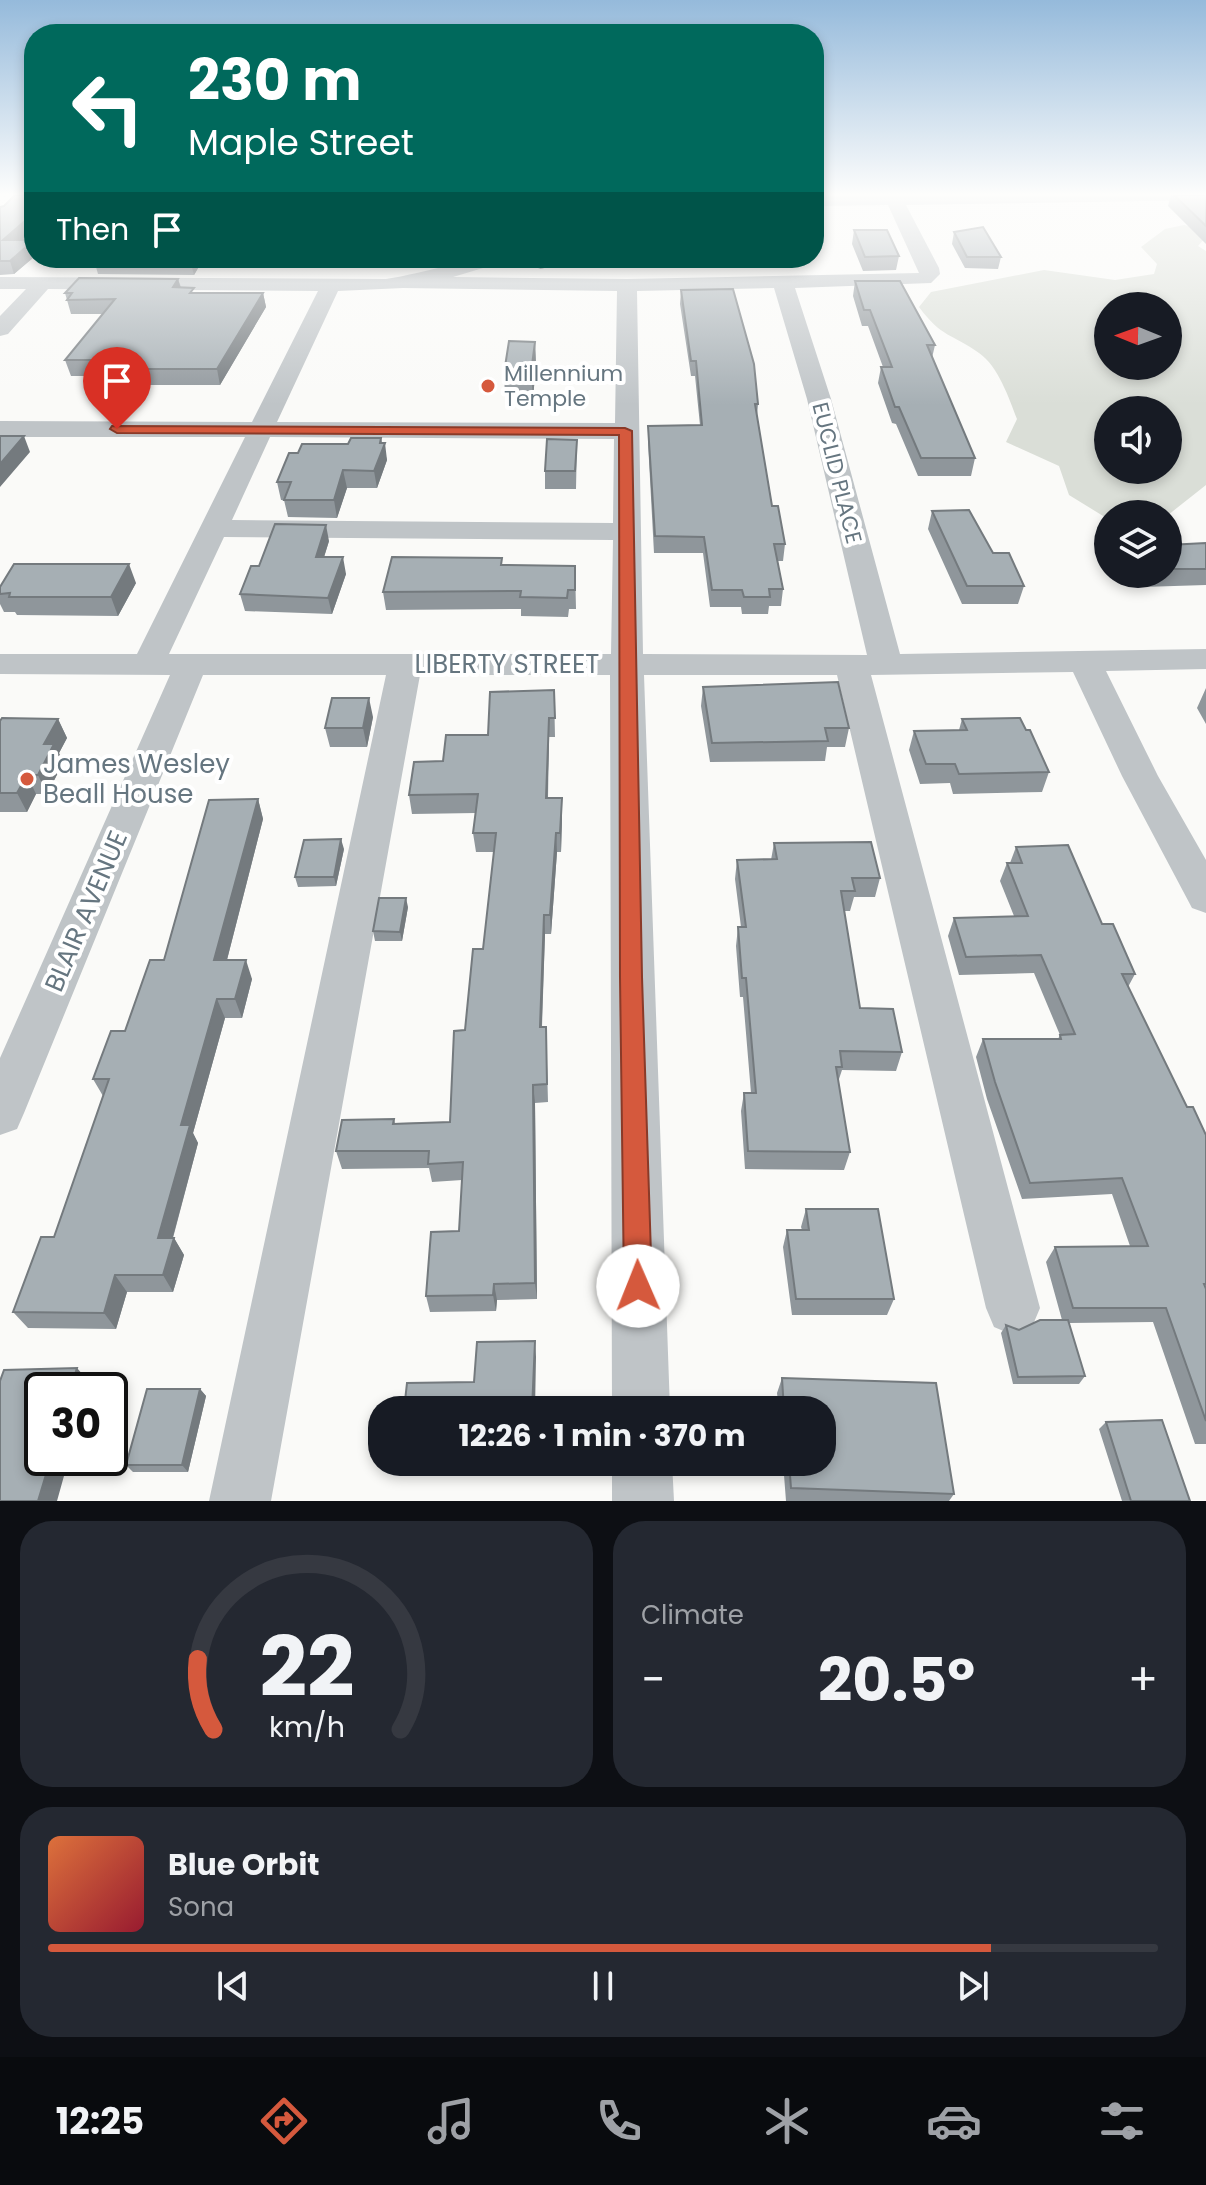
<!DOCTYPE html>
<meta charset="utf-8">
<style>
body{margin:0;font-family:Poppins,sans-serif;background:#242831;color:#f1f3f6;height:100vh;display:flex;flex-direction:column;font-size:30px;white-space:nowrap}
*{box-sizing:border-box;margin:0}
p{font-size:26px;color:#9ea1a6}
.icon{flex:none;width:44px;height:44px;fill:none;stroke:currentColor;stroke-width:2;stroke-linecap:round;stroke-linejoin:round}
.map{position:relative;height:1501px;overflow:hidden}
.side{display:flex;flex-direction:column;gap:20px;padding:20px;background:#0d0f14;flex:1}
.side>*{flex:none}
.top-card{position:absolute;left:24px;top:24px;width:800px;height:244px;border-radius:32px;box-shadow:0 4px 12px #0003;background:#00695c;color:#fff;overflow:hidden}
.needle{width:52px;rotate:271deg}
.tools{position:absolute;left:1094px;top:292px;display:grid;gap:16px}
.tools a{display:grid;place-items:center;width:88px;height:88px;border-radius:50%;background:#171b24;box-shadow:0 4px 12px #0003;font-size:40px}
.speed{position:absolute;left:24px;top:1372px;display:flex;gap:16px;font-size:40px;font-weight:700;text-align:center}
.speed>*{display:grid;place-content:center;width:104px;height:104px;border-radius:50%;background:#171b24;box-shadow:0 4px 12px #0003;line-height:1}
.speed .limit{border:4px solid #111;border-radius:12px;background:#fff;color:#111}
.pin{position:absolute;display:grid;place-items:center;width:68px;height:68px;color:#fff;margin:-82px -34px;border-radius:50% 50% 50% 0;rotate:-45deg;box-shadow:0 0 8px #0007}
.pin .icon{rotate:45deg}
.me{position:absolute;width:88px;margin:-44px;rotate:359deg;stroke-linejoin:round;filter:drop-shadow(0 0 6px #0008)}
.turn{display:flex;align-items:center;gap:28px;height:168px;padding:0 32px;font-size:36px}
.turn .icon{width:104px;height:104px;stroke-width:2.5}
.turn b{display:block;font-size:56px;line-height:68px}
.then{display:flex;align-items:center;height:76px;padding:0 32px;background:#0003;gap:16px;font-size:30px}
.big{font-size:60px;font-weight:700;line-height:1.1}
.side .tile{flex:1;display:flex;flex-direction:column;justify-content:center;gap:12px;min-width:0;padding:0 28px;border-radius:32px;background:#242831}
.side .dial{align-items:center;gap:0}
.dial svg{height:208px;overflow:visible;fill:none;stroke:#363941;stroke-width:7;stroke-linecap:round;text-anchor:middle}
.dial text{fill:#f1f3f6;stroke:none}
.song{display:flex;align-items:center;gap:24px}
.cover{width:96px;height:96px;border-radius:12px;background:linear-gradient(135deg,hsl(20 70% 55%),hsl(350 70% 35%))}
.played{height:8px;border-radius:4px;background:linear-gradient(90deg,#d5593d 85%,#363941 85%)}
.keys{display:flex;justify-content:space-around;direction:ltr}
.heat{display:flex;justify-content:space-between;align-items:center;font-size:44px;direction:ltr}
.side .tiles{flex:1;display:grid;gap:20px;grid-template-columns:1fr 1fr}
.tile:last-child{grid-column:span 2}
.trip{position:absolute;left:368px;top:1396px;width:468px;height:80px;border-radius:32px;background:#171b24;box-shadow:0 4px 12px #0003;font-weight:700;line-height:80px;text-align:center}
.tab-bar{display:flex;height:128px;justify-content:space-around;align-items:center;background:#090b0e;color:#9ea1a6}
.tab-bar .icon{width:56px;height:56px}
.tab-bar .selected{color:#d5593d}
.tab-bar b{font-size:36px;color:#f1f3f6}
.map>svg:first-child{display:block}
.green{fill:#daded7;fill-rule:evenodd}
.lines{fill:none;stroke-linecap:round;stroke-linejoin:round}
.minor{fill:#bfc4c7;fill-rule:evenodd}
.wall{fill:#8f969b}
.shaded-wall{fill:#747a7e}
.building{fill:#a6afb4;stroke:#747a7e;stroke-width:2}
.route{fill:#d5593d;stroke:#8a3a28;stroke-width:2}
.poi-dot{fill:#d5593d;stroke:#fff;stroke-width:3}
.labels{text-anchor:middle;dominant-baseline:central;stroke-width:8;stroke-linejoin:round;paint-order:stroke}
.far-poi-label{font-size:22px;fill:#667680;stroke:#fff;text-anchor:start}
.far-street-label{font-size:22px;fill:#667680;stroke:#fff}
.street-label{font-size:26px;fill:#667680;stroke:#fff}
.poi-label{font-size:26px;fill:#667680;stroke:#fff;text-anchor:start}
</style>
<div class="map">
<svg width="1206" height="1501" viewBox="0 0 1206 1501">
<rect width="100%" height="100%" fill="#fafaf8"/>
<path class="green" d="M1184,225l13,3 9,9 -8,9 8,5v234l-38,30 -60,-1v5l-39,-24 -10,-29 -53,-24 11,-23c-8,-21 -19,-53 -38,-66 -28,-20 -37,-15 -60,-46l12,-15 113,-22 71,10 39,-6 3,-10 -16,-17 24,-18zM1108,306h60v60h-60zM1108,410h60v60h-60z"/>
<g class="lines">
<path class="minor" d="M1206,195v5l-300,5 33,63 1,6 -9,9 -136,5 36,111 69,255 306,-5v20l-100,2 52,105 48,84v53l-14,-5 -70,-132 -49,-104 -202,3 169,633 -8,19 -19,8 -19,-8 -8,-19 -149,-633h-193l26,735h-58l-2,-735h-190l-149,826h-62l177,-826h-183l-179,438 -7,16 -17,6v-77l170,-383 -170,-1v-20h137l108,-217h-245v-16l252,1 66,-131 -270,-2 -40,45 -8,2v-20l26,-27h-26v-12l386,2c40,-6 79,-21 120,-21l-3,4 -50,15 174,2 292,-6 -31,-68 -74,1v-10zM403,288l214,3 -2,132 -338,-1 61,-131zM774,288l33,111 60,256 -224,-1 -6,-363zM270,437l344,2 -1,84 -381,-3zM224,537l389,3 -2,114h-442z
M612,1462h60l2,39h-62z"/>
</g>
<path class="wall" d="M1171,195h35v49l-38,-38z
M0,207l34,22 -12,11h12v17l-20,17 -14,1z
M854,230l45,26 -3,14 -33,1 -11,-27z
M954,232l47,25 -3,12 -33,-1 -13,-24z
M204,258l-10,17 -96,-1 -4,-14z
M325,258h41h-6l-3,8h-31z
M518,258h69l-47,11z
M178,279l3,8 14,6h68l3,14 -46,78h-106l-2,-9h-41l-6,-16 38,-46h-32l-6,-21z
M855,281l80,64 -3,13 43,100 -4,18h-53l-22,-52 -4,-1 -14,-40 3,-16h2l-15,-41h-6l-9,-30z
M681,290l77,114 -1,12 15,90 13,38 -2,17h-6l6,28 -2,17h-12l-1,8h-26l-1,-7h-31l-7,-54h-49l-6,-111v-16l52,-1 -5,-49h-4l-11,-72z
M535,342l1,23 -3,33 -28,-1 -1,-24z
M577,440l-1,49h-31v-18z
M382,443l5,17 -10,28h-30l-10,30 -49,-1 -4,-17h-3l-4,-18 21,-29 50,-9z
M932,511l92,75 -6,18h-56l-34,-75z
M329,541l-5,16 22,17 -14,40 -87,-3 -5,-17 19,-28z
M1206,543v42l-64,2v-13h26v-29z
M502,558v7l73,1 1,43h-7l-1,8 -47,-1v-7l-135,1 -3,-18z
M136,583l-18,33 -101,-1 -2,-3h-11l-4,-8v-17z
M703,687l146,41 -4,19h-18l-2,14 -115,1 -9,-56z
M1206,688v36l-9,-16z
M554,690l1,47h-6l-1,61 14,19 -1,35h-4l-6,82h-6l-3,93h4l2,75 -13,1 2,196 -40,1 -1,11 -66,1 -4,-16 33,-65 3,-51 -30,2 -3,-14 -87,1 -6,-18 58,-32 1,4 55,-1 15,-92 18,-81 11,-97h-18l-3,-19 3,-20 -64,1 -3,-19 34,-34 45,-26z
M373,717l-6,30h-37l-5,-19z
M58,719l9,19 -8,15 4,10 -16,31h-11l-9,18h-27v-91z
M962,719l87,53 -7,20 -89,2 -3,-11 -30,1 -11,-34 5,-19 45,-1z
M258,799l5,20 -36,141 25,19 -10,39h-17l-32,115 5,10 -25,95h1l10,17 -11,37h-46l-11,37 -88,-1 -15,-16 41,-75 49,-141 -10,-17 32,-48 39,-71z
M774,843l106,35 -5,19h-21l-4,14h-6l16,97 42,44 -6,19 -54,-1 -4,12 12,70 -6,18 -99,-1 -4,-58 3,-18h7l-8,-96h-3l-4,-51 2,-19h3l-6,-48 2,-19h34z
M1016,847l86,77 33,50 -7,13 59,120 19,28v309h-11l-42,-122 -84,1 16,53 -6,8h-66l-12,-51 5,-8 13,5 43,-10 -16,-58 9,-15 75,-1 -18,-52 -90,5 -35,-100 -11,-42 7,-18h75l2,-4 -26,-62 -75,2 -11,-39 6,-18 60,-2 -14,-35 7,-18h3z
M344,849l-8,37 -38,1 -3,-10z
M408,907l-6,34h-27l-2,-10z
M806,1209l88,90 -7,16h-95l-9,-68 4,-17h15l-1,-3z
M782,1378l172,116 -5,7h-163l-3,-39h39v-52h-43l-2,-17z
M200,1389l6,7 -18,76h-55l-7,-7z
M1106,1422l84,79h-68l-23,-72z
M403,1462h130v2l-129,2z"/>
<path class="shaded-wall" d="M34,213v16l-26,24 -5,-13z
M34,240v17l-20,17 -4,-13z
M192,258h12l-10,17 -4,-15z
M540,258h47l-47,11z
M178,279l4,14 -9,-6z
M263,293l3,14 -46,78 -3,-16z
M535,342l1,23 -3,33 -2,-25z
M24,436l6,16 -30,35v-23z
M381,438l2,10 2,-5 2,17 -10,28 -3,-17z
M343,470l4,18 -10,30 -3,-18z
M326,525l3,16 -10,32 -3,-16z
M343,557l3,17 -14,40 -4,-16z
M129,564l7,19 -18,33 -7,-19z
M369,698l4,19 -6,30 -4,-19z
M549,718v19l-2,80 -1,-19z
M58,719l9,19 -8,15 4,10 -16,31 -9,-19 6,-31z
M27,775l9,19 -9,18 -10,-19z
M562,798v19l-1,35 -1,-19z
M258,799l5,20 -41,160 -8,-19z
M556,833l1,19 -6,82 -1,-19z
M341,839l3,10 -8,37 -2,-9z
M406,898l2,9 -6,34 -2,-9z
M544,915l1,19 -4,111 -1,-18z
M246,960l6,19 -10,39 -7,-19z
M217,999l8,19 -32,115 5,10 -30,112 -10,-17 23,-113z
M533,1085l2,18 2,196 -2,-16z
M174,1238l10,17 -11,37 -10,-17z
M115,1275l12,17 -11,37 -12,-16z
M494,1284l3,16 -1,11 -3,-16z
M535,1341l1,16 -1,53h-3z
M77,1368l13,15 -2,7h-18z
M200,1389l6,7 -18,76 -6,-7z
M51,1458h18l-12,43h-19z"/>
<path class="building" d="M15,195h19v18l-31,27h31l-24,21h-10v-54l4,-1z
M1174,195h32v31z
M983,227l18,30h-34l-13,-25z
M854,230h33l12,26 -34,1z
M96,258h96l-2,2h-96z
M79,278l99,1 -5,8 21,1 -4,5h73l-46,76h-108l7,-9h-51l50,-61 -48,1 5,-7h-7z
M855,281h45l35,64h-8l48,113h-54l-22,-51h-4l-14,-40h11l-22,-57h-6z
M733,289l21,75 4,40h-3l17,102h6l7,38h-11l9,45h-14l1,8h-26l-2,-7h-30l-8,-53 -49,-1 -7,-110 54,-1 -6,-64h-5l-10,-71z
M509,341l26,1 -4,31h-27z
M0,436h24l-24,28z
M351,438h30l-1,5h5l-11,28 -31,-1 -9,30h-50l7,-18h-14l12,-29h9l4,-9h46z
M547,439l30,1 -2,31h-30z
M969,510l24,43h16l15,33h-57l-35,-75z
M275,524l51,1 -10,32h27l-15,41 -88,-4 11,-28h8z
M1206,543v26h-38v-24z
M392,557l110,1 -1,7 74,1v24h-7l-1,8 -47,-1 1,-6 -138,1z
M14,564h115l-18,33h-102l1,-4 -10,1v-7z
M838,682l11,46h-24l3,13 -116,2 -9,-56z
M554,690l1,28h-6l-3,80h16l-2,35h-4l-6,82h-6l-4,112h6l1,57 -14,1 2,198 -41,1 -1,11 -67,1 5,-64 28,-1 4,-69 -35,2 1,-13h-93l6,-31 52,-1 -1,5 57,-2 4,-91 11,-1 8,-81h10l13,-116h-23l5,-39 -69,1 5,-33 29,-1 3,-26h42l2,-43z
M332,698h37l-6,30h-38z
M2,718l56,1 -14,25h10l-16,31h-11l-10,18h-17v-72z
M1020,718l6,12h4l19,42 -90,2 -4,-10h-29l-12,-33 53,-1 -5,-11z
M258,799l-44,161h32l-11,39h-18l-36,126h9l-32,113h16l-11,37h-48l-11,38 -91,-1 28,-75h13l55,-158h-16l18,-48h14l25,-71h14l45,-160z
M341,839l-7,38h-39l9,-37z
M871,842l9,36h-28l3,13h-14l19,117 33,1 9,43 -62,-1 2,16h-6l14,85 -102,-1 -4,-58h12l-10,-115h-4l-4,-51h8l-9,-67 40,-1 -3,-16z
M1068,845l34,79h11l22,50h-13l65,133h6l13,28v149h-2l2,5v132l-40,-113h-93l-18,-61 93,-1 -26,-68 -92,5 -35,-101 -12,-43h78l-1,-4 15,-1 -34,-79 -75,2 -12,-39 74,-2 -21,-53h15l-6,-16z
M379,898h27l-6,34 -27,-1z
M806,1209h72l16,90h-98l-9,-69h22z
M1040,1320h28l17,56 -67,1 -12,-52 13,5z
M535,1341l-3,69h-128l3,-27 67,-1 3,-40z
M77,1368l-7,22h-28v68h9l-13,43h-38v-120l4,-11z
M782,1378l154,5 18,111 -163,-6 -2,-26h33v-52h-38z
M147,1389h53l-18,76h-56z
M1162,1420l28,81h-59l-25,-79z"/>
<linearGradient id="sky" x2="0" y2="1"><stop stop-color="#95badb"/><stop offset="0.48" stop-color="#fdfdfc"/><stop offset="1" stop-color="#fdfdfc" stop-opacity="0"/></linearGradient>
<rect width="1206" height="405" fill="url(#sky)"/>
<path class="route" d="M112,426l513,2 7,3 10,546 10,309 -4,10 -10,4 -9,-4 -5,-10 -4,-309 -1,-542 -502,-2 -7,-4z"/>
<g class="poi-dot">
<circle cx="488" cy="386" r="8"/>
<circle cx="27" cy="779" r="8"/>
</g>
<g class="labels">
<g class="far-poi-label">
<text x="504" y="373">Millennium<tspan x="504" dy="25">Temple</tspan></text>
</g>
<g class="far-street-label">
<text transform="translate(837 473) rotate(76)">EUCLID PLACE</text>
</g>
<g class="street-label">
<text x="507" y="664">LIBERTY STREET</text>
<text transform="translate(86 911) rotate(-67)">BLAIR AVENUE</text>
</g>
<g class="poi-label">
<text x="43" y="764">James Wesley<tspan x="43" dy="30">Beall House</tspan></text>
</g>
</g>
</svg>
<div class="tools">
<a><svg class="needle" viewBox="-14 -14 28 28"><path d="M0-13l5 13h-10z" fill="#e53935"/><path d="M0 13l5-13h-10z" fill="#9ea1a6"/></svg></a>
<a><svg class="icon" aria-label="sound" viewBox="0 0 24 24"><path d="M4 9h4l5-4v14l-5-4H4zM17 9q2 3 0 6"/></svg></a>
<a><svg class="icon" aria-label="layers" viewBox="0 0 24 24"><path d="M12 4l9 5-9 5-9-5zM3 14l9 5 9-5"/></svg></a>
</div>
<div class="speed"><div class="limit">30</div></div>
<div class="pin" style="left:117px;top:429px;background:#d93025"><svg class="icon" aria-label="arrive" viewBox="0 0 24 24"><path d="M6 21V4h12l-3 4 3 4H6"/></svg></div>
<svg class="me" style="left:638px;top:1286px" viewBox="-20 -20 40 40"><circle r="19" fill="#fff"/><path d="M0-13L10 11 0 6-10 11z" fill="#d5593d"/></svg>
<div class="trip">12:26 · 1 min · 370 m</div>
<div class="top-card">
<div class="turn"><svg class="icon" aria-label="left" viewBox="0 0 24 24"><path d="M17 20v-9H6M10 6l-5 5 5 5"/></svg><div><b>230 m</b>Maple Street</div></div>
<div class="then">Then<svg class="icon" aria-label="arrive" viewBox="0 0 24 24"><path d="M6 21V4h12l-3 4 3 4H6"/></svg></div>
</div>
</div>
<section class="side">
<div class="tiles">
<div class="tile dial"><svg viewBox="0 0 100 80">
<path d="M14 69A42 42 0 1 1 86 69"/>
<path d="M14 69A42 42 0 0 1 8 42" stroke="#d5593d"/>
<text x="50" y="56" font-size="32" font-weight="700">22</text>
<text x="50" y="72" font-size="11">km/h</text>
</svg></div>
<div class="tile"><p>Climate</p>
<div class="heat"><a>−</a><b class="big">20.5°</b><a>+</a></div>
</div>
<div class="tile">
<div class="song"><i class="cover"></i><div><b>Blue Orbit</b><p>Sona</p></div></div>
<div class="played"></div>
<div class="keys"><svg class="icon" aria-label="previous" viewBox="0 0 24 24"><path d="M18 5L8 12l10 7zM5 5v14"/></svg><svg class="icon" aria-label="pause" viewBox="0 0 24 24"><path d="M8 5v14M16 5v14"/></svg><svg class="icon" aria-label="next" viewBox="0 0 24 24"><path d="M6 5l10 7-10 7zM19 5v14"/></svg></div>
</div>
</div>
</section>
<nav class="tab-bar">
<b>12:25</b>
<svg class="icon selected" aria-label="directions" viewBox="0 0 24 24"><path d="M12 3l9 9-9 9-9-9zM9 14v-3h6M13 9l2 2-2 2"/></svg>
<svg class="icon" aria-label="music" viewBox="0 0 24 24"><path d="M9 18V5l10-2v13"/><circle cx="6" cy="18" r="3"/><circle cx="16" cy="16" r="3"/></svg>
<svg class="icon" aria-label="phone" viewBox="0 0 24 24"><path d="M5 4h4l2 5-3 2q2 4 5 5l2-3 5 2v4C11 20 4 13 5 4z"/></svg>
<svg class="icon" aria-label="climate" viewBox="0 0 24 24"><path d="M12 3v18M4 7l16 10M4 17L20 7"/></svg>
<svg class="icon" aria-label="car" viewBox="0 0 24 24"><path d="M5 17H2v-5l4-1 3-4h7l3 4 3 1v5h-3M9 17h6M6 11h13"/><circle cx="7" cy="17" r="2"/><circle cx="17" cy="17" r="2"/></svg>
<svg class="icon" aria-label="filters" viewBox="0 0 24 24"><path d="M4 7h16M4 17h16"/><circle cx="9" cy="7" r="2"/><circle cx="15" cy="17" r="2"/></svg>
</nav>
